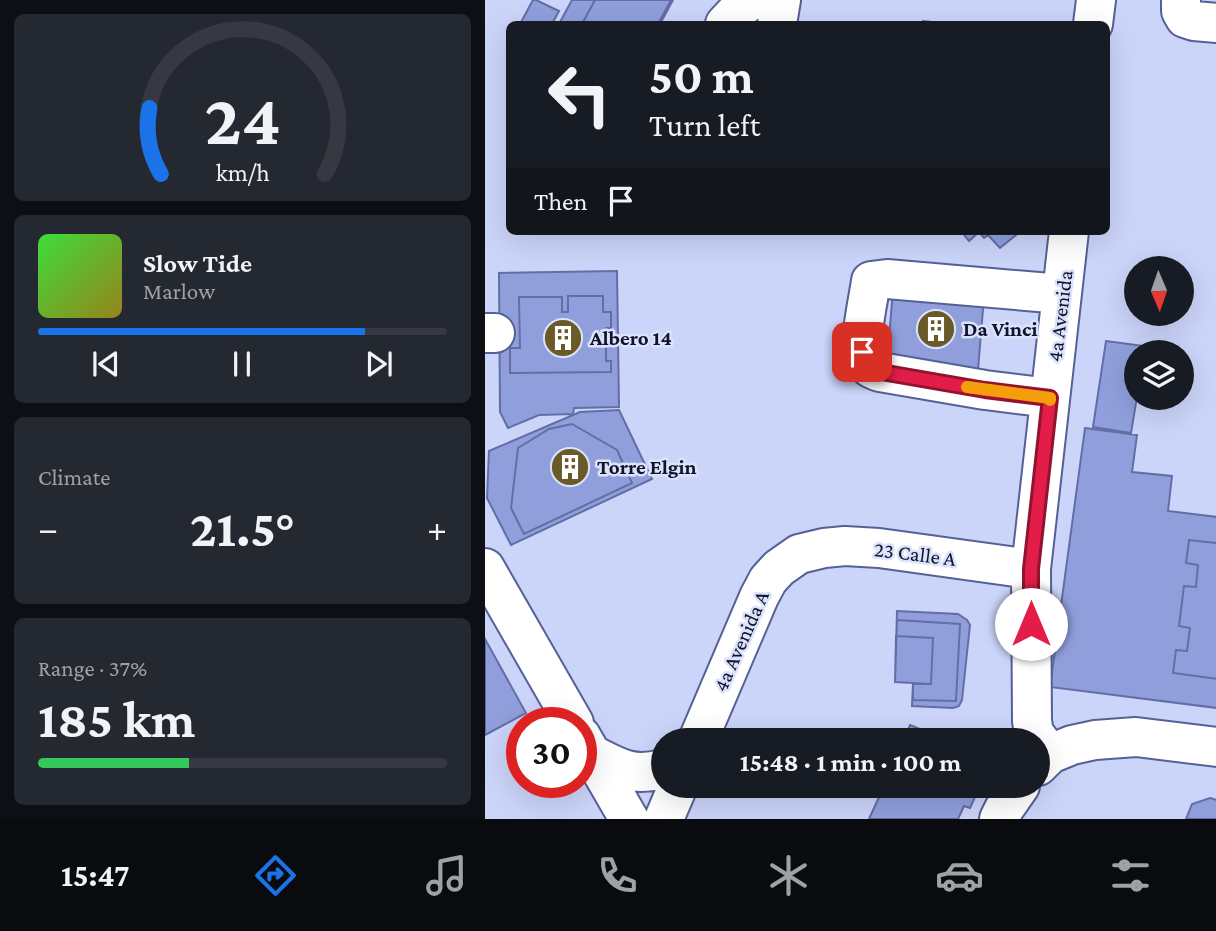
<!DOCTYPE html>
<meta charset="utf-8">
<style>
body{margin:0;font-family:"Crimson Pro",serif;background:#242831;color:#f1f3f6;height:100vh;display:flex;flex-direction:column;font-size:26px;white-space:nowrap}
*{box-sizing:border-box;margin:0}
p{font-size:23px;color:#9ea1a6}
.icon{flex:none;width:38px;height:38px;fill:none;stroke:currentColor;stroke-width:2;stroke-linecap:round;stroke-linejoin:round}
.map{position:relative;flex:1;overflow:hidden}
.side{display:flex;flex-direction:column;gap:14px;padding:14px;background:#0d0f14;width:485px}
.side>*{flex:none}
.banner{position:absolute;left:21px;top:21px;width:604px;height:214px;border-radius:10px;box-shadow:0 7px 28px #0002;background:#171b24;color:#f1f3f6;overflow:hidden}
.needle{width:46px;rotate:178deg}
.fabs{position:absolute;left:639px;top:256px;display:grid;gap:14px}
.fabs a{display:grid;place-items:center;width:70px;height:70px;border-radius:50%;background:#171b24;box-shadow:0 7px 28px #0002;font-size:35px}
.speed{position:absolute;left:21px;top:707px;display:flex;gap:14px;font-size:35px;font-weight:700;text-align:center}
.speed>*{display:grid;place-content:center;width:91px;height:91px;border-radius:50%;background:#171b24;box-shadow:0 7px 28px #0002;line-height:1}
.speed .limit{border:10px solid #d22;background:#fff;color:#111}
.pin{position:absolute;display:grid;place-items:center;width:60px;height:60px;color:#fff;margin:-30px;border-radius:14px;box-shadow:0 4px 10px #0006}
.me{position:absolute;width:77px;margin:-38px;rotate:0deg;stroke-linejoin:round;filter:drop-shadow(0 0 5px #0008)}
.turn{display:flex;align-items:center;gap:24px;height:147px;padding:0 28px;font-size:32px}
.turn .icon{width:91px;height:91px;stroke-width:2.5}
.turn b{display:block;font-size:49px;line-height:60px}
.then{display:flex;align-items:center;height:66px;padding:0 28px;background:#0003;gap:14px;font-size:26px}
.big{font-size:52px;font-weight:700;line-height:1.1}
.side .card{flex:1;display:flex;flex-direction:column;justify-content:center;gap:10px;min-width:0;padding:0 24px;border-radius:10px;background:#242831}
.side .dial{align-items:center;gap:0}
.dial svg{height:182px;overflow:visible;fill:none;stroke:#363941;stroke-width:7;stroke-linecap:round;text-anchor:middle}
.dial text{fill:#f1f3f6;stroke:none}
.song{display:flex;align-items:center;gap:21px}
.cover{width:84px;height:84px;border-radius:10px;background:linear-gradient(135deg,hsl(120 70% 55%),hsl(50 70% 35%))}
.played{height:7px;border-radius:4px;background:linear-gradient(90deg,#1a73e8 80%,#363941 80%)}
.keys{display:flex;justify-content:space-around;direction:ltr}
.heat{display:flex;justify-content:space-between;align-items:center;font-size:38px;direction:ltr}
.charge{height:10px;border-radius:5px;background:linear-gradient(90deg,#34c759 37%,#363941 0)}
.trip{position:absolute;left:166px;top:728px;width:399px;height:70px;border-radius:35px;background:#171b24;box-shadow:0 7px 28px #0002;font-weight:700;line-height:70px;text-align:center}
.dock{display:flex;height:112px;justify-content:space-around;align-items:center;background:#090b0e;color:#9ea1a6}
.dock .icon{width:49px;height:49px}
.dock .selected{color:#1a73e8}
.dock b{font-size:32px;color:#f1f3f6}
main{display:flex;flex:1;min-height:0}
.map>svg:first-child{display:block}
.building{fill:#909fdc;stroke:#626ea5;stroke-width:2}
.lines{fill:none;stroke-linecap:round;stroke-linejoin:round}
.minor-casing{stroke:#556196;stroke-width:42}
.minor{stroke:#fff;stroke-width:38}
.route-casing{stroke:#92132f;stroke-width:18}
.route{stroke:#e11d48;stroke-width:12}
.slow{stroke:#f59e0b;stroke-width:12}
.labels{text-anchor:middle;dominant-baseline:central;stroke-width:5;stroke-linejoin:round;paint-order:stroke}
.street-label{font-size:21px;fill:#10142a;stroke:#dbe2fb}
.poi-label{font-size:21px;font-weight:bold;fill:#10142a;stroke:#dbe2fb;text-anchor:start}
</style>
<main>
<section class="side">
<div class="card dial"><svg viewBox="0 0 100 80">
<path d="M14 69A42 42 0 1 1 86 69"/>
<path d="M14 69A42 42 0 0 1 9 40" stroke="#1a73e8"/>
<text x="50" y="56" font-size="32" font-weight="700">24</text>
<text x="50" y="72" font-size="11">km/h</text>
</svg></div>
<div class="card">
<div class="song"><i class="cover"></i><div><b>Slow Tide</b><p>Marlow</p></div></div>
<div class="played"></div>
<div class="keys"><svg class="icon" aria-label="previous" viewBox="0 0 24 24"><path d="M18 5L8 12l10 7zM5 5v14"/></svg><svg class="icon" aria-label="pause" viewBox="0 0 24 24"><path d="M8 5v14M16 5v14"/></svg><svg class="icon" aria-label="next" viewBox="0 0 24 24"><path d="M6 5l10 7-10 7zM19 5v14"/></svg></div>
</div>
<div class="card"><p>Climate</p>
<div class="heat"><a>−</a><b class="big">21.5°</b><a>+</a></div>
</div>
<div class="card"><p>Range · 37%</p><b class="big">185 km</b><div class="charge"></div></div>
</section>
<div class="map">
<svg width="732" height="819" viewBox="0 0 732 819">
<rect width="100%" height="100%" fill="#cbd4f9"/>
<path class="building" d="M48,0h3l23,11 -7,13h-32z
M87,0h101l-13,24h-101z
M110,0h76l-12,22 5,2h-82z
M438,21l28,3h-28z
M476,231h60l-21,17 -12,-13 -4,3 -5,-6 -10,9z
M132,271l2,136 -45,1 -1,6 -34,1 -31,13 -8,-16 -1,-139z
M408,290l91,7 -6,73 -91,-8z
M83,296h35v16h8v16h-5v33h5v11l-101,1v-25h10l-1,-51h43v15h6z
M621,341l38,5 -1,6h-7l1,45 -6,36 -38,-6z
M134,410l33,69 -141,66 -24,-47 2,-47 91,-39z
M87,424l45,26 15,33 -108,51 -13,-26 7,-60 31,-19z
M600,428l52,7 -5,37 40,4 -4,35 49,6v191l-167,-21z
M704,540l28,3v136l-44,-6 3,-23 11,1 3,-23 -11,-2 5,-40 12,1 2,-22 -12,-2z
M412,611l61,3 9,6 3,5 -8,75 -3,6 -6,2 -41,-2 1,-23 -18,-1z
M412,620l63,4 -4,77 -43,-1v-17l-18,-1z
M411,636l37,2 -2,46 -36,-2z
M0,639l41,74 -41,22z
M425,725l17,7 -4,8h-36l5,-9 13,6z
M442,732l19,8h-23z
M399,786h96l-10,22 -6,-2 -6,13h-89z
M725,798l7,2v19h-31l6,-15z"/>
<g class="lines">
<g class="minor-casing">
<path id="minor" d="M696,0v11l4,7 9,3 23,2
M240,24l14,-15 13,-9
M292,24l4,-24
M608,24l3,-24
M0,333h10
M565,398l-65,-8 -105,-18c-7,-2 -14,-6 -17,-13 -5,-13 6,-63 8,-78l16,-2 175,15
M0,568l89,155
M96,736l48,83
M213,740l61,-143 9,-17 11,-12 20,-14 25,-6 21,-2 34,2 152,21
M106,754c28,14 40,23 72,15
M565,754l-16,-21 -2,-12 -1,-152 38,-338
M553,766l12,-12 22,-9 23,-5 41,-3 81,10
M179,819l14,-33
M514,819l5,-10 16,-23"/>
</g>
<use href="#minor" class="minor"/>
</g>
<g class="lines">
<g class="route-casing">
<path id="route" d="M377,352c2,11 8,17 19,20l104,18 65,8 -19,171v55"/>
</g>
<use href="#route" class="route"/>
<path class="slow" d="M482,387l83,11v2"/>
</g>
<defs>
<g id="building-disc" transform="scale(2.0125)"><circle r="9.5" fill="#695a28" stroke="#dbe2fb"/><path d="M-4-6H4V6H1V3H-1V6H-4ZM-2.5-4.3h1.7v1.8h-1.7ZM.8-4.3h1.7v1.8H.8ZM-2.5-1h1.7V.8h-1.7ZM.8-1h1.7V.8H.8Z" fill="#fff"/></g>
</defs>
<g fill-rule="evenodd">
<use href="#building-disc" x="451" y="329"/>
<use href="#building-disc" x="78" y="338"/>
<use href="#building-disc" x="85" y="467"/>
</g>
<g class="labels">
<g class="street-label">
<text transform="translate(575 316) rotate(-83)">4a Avenida</text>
<text transform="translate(430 554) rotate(7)">23 Calle A</text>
<text transform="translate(256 641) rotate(-66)">4a Avenida A</text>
</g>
<g class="poi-label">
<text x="478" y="329">Da Vinci</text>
<text x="105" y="338">Albero 14</text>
<text x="112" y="467">Torre Elgin</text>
</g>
</g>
</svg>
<div class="fabs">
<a><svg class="needle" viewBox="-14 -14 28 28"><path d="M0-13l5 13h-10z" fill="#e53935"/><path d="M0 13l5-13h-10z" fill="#9ea1a6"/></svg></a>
<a><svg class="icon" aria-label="layers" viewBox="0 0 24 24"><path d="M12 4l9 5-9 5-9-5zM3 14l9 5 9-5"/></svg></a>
</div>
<div class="speed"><div class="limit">30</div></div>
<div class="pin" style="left:377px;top:352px;background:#d93025"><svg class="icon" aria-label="arrive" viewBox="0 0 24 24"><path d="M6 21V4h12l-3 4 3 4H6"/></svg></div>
<svg class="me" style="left:546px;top:624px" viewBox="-20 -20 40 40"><circle r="19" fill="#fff"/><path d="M0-13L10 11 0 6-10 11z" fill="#e11d48"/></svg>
<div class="trip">15:48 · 1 min · 100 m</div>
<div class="banner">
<div class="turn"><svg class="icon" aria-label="left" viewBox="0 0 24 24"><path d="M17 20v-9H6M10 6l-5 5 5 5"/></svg><div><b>50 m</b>Turn left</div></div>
<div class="then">Then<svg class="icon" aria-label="arrive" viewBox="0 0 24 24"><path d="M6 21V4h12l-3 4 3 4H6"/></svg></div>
</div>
</div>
</main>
<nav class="dock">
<b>15:47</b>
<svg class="icon selected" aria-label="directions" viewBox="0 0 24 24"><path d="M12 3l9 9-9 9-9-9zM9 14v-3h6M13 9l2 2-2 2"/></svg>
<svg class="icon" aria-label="music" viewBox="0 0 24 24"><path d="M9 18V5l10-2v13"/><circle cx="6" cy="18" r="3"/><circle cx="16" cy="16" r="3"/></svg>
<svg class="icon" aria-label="phone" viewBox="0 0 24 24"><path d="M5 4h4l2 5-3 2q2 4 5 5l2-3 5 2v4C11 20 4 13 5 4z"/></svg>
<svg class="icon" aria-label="climate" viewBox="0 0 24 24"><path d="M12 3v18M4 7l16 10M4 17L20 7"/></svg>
<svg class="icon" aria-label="car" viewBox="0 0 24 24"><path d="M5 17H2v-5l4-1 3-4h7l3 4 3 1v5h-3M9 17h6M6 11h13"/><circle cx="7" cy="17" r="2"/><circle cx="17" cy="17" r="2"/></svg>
<svg class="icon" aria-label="filters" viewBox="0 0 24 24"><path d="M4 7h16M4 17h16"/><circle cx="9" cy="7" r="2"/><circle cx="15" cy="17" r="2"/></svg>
</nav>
